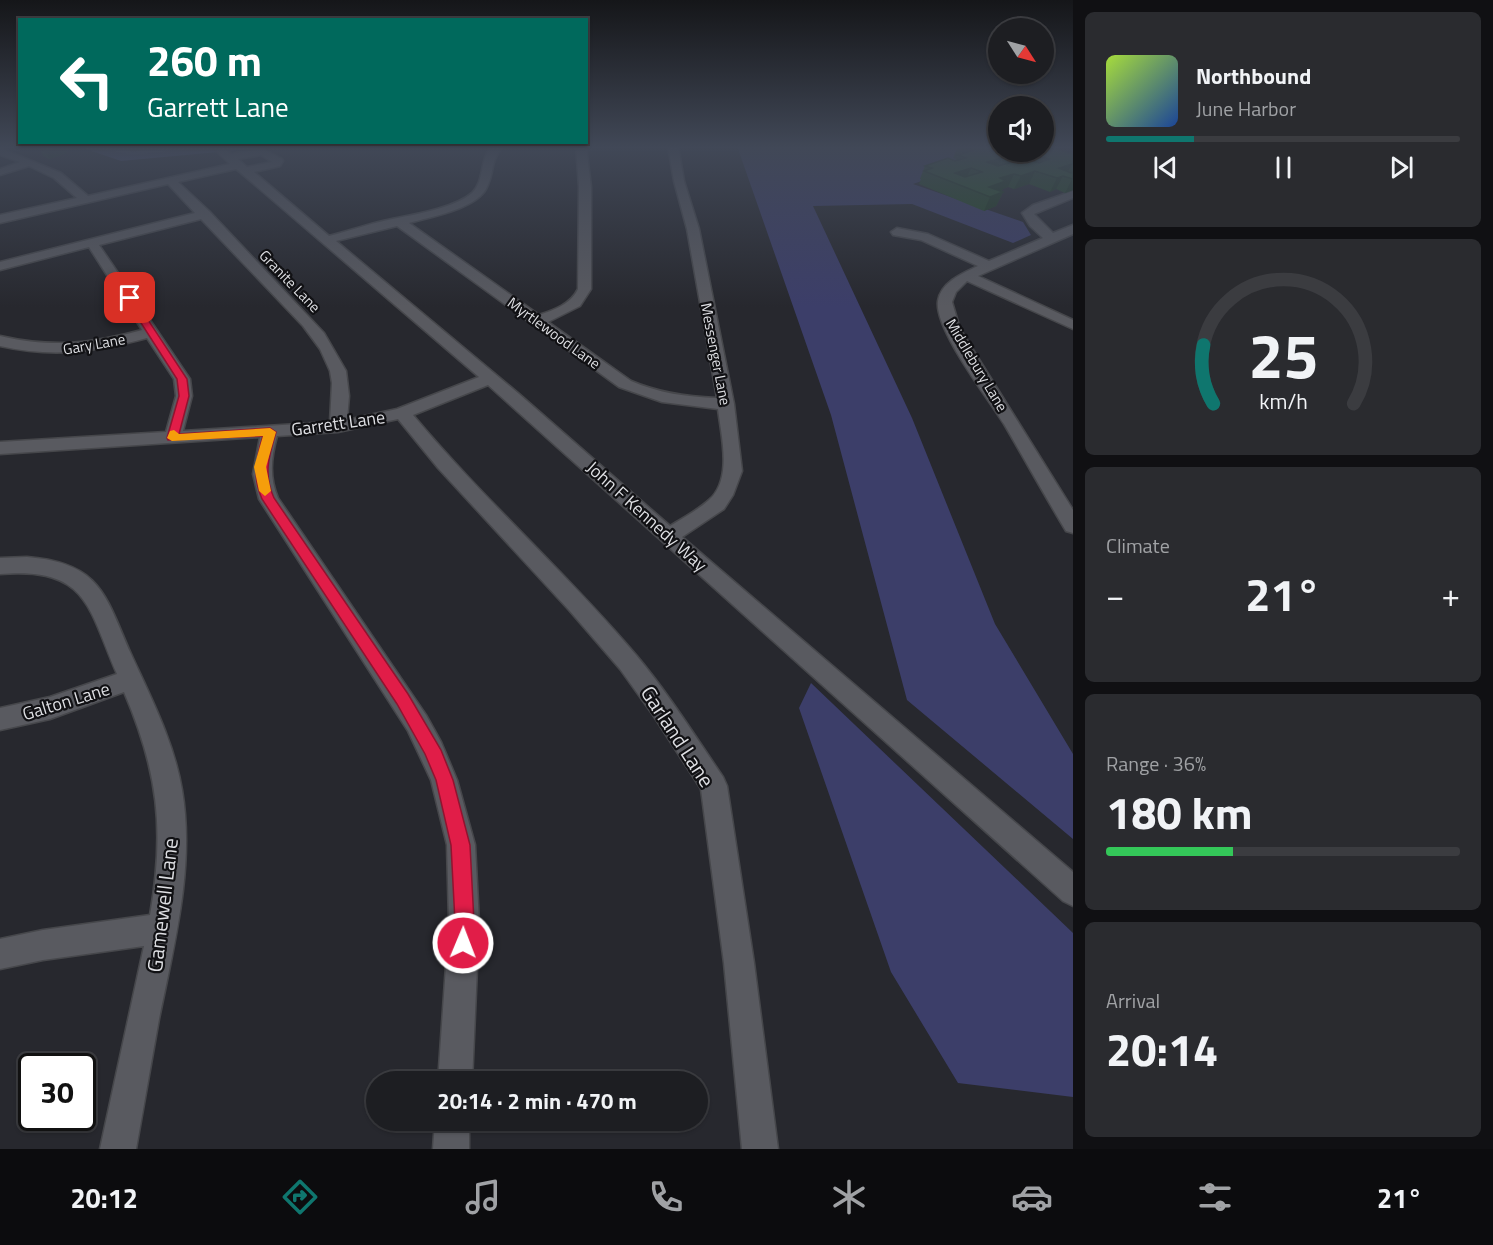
<!DOCTYPE html>
<meta charset="utf-8">
<style>
body{margin:0;font-family:"Titillium Web",sans-serif;background:#2a2b2f;color:#f1f3f6;height:100vh;display:flex;flex-direction:column;font-size:22px;white-space:nowrap}
*{box-sizing:border-box;margin:0}
p{font-size:20px;color:#a0a2a5}
.icon{flex:none;width:33px;height:33px;fill:none;stroke:currentColor;stroke-width:2;stroke-linecap:round;stroke-linejoin:round}
.map{position:relative;flex:1;overflow:hidden}
.details{display:flex;flex-direction:column;gap:12px;padding:12px;background:#101013;width:420px}
.details>*{flex:none}
.banner{position:absolute;left:18px;top:18px;width:570px;height:126px;border-radius:0px;box-shadow:0 2px 4px #0004,0 0 0 2px #3b3c40;background:#00695c;color:#fff;overflow:hidden}
.needle{width:39px;rotate:126deg}
.tools{position:absolute;left:988px;top:18px;display:grid;gap:12px}
.tools a{display:grid;place-items:center;width:66px;height:66px;border-radius:50%;background:#1d1e22;box-shadow:0 2px 4px #0004,0 0 0 2px #3b3c40;font-size:30px}
.speed{position:absolute;left:18px;top:1053px;display:flex;gap:12px;font-size:30px;font-weight:700;text-align:center}
.speed>*{display:grid;place-content:center;width:78px;height:78px;border-radius:50%;background:#1d1e22;box-shadow:0 2px 4px #0004,0 0 0 2px #3b3c40;line-height:1}
.speed .limit{border:3px solid #111;border-radius:9px;background:#fff;color:#111}
.pin{position:absolute;display:grid;place-items:center;width:51px;height:51px;color:#fff;margin:-26px;border-radius:12px;box-shadow:0 3px 9px #0006}
.me{position:absolute;width:66px;margin:-33px;rotate:1deg;stroke-linejoin:round;filter:drop-shadow(0 0 4px #0008)}
.turn{display:flex;align-items:center;gap:21px;height:126px;padding:0 30px;font-size:27px}
.turn .icon{width:78px;height:78px;stroke-width:2.5}
.turn b{display:block;font-size:42px;line-height:51px}
.big{font-size:45px;font-weight:700;line-height:1.1}
.details .card{flex:1;display:flex;flex-direction:column;justify-content:center;gap:9px;min-width:0;padding:0 21px;border-radius:9px;background:#2a2b2f}
.details .dial{align-items:center;gap:0}
.dial svg{height:156px;overflow:visible;fill:none;stroke:#3b3c40;stroke-width:7;stroke-linecap:round;text-anchor:middle}
.dial text{fill:#f1f3f6;stroke:none}
.song{display:flex;align-items:center;gap:18px}
.cover{width:72px;height:72px;border-radius:9px;background:linear-gradient(135deg,hsl(80 70% 55%),hsl(220 70% 35%))}
.played{height:6px;border-radius:3px;background:linear-gradient(90deg,#0f766e 25%,#3b3c40 25%)}
.keys{display:flex;justify-content:space-around;direction:ltr}
.heat{display:flex;justify-content:space-between;align-items:center;font-size:33px;direction:ltr}
.charge{height:9px;border-radius:4px;background:linear-gradient(90deg,#34c759 36%,#3b3c40 0)}
.trip{position:absolute;left:366px;top:1071px;width:342px;height:60px;border-radius:30px;background:#1d1e22;box-shadow:0 2px 4px #0004,0 0 0 2px #3b3c40;font-weight:700;line-height:60px;text-align:center}
.tab-bar{display:flex;height:96px;justify-content:space-around;align-items:center;background:#0c0c0e;color:#a0a2a5}
.tab-bar .icon{width:42px;height:42px}
.tab-bar .on{color:#0f766e}
.tab-bar b{font-size:27px;color:#f1f3f6}
main{display:flex;flex:1;min-height:0}
.map>svg:first-child{display:block}
.green{fill:#3c3e69}
.forest{fill:#4b4e81}
.lines{fill:none;stroke-linecap:round;stroke-linejoin:round}
.stream{stroke:#5e6298;stroke-width:3}
.minor-casing{stroke:#46474b;stroke-width:3}
.minor{fill:#595a60;fill-rule:evenodd}
.wall{fill:#244a26}
.shaded-wall{fill:#1d3c1f}
.building{fill:#2a562c;stroke:#1d3c1f;stroke-width:1.5;fill-rule:evenodd}
.route{fill:#e11d48;stroke:#92132f;stroke-width:1.5}
.slow{fill:#f59e0b}
.labels{text-anchor:middle;dominant-baseline:central;stroke-width:4.5;stroke-linejoin:round;paint-order:stroke}
.far-street-label{font-size:15px;fill:#dedfe3;stroke:#111114}
.street-label{font-size:18px;fill:#dedfe3;stroke:#111114}
.near-street-label{font-size:21px;fill:#dedfe3;stroke:#111114}
</style>
<main>
<div class="map">
<svg width="1073" height="1149" viewBox="0 0 1073 1149">
<rect width="100%" height="100%" fill="#27282e"/>
<path class="green" d="M737,146h262l-44,12 16,6 -58,20 110,38 8,13 -18,8 -101,-39 -99,2 99,212 83,206 78,130v85l-166,-139 -76,-285z
M811,683l262,250v164l-115,-14 -67,-111 -92,-264z"/>
<path class="forest" d="M77,146h207l-163,15z"/>
<g class="lines">
<path class="stream" d="M93,146l39,7 67,-6"/>
<g class="minor-casing">
<path id="minor" d="M211,146h11l9,8 32,-5 19,10 1,2 -3,5 -26,6 75,64c23,-6 46,-14 68,-18 21,-4 59,-11 75,-25 13,-12 7,-34 20,-47h11c-14,17 -8,27 -17,43 -11,20 -56,28 -77,34l130,92c15,-5 32,-11 39,-26l1,-102 -3,-41h10l5,41v102l-11,17 -32,16 83,59c28,12 55,16 86,17l-30,-169 -13,-48 -6,-35h10l6,35 15,48 35,175 8,67 -9,24 -9,14 -42,28 391,335v34l-10,-5 -575,-516 -75,30c70,84 152,156 223,240 32,38 59,81 87,122l4,9 27,177 24,186h-36l-18,-186 -23,-174 -48,-74 -33,-46 -51,-59 -131,-142 -40,-49 -60,13 -61,4c-6,22 -8,41 1,62l148,217 15,27 16,38 18,65 4,77 -7,160h-34l11,-160 -2,-77 -16,-65 -23,-49 -149,-232 -6,-25 7,-37 -260,17v-12l166,-10 10,-36 -2,-17 -27,-41c-53,14 -93,20 -147,8v-10c53,12 91,8 142,-6l-53,-83 -89,23v-8l195,-49 -27,-29 -168,39v-8l77,-17 -23,-20 -25,-12 -29,9v-6l20,-7 -20,-7v-7l61,25 27,23 142,-32zM261,155l11,7 -25,5 -9,-8zM236,169l5,4 238,204 -82,32 -50,11 2,-24 -3,-25 -22,-38 -115,-122 -31,-29zM201,219l102,107 17,23 10,22 2,12 -2,39 -147,9 9,-35 -2,-17 -91,-134zM397,226l222,161 43,15 56,7c3,26 15,70 -9,91 -11,10 -26,18 -39,26l-151,-132 -183,-153z
M1031,152h8l34,11v7l-42,-14z
M1073,191v7l-39,16 19,19 20,-8v9l-95,42 95,44v9l-106,-48 -11,11 -4,10 8,27 113,181v23l-7,-2c-21,-35 -41,-71 -62,-107 -16,-26 -70,-95 -66,-123 3,-19 25,-28 40,-35l-57,-26 -28,-5 -2,-3 6,-4 31,6 61,27 54,-23 -13,-12 -8,-13 11,-8z
M27,557c74,6 78,38 104,97 20,44 43,88 51,136 13,76 -8,155 -23,229 -8,43 -15,87 -23,130h-36l44,-203 -101,14 -43,9v-30l43,-9 107,-15c15,-85 8,-144 -26,-223l-74,27 -50,11v-22l50,-11 67,-23c-29,-67 -29,-107 -117,-100v-16z
M435,1120h34v29h-36z"/>
</g>
<use href="#minor" class="minor"/>
</g>
<path class="wall" d="M43,146h20l4,7 -18,6 -6,-3 -3,-7 4,-1z
M958,146h41v6h18l-1,3 17,6 3,-6 37,-1v36l-8,3 -9,-4 -6,3 -21,-8 -15,5 -6,-2 -5,2 -2,3h2l-7,14 -12,5 -65,-27 2,-5h-1l5,-13 30,-5 1,-2 -3,-1z"/>
<path class="shaded-wall" d="M64,146l3,7 -18,6 -3,-7z
M1010,152h7l-2,5 -9,3z
M1002,158l-6,13 -9,-9z
M1072,164l-7,13 -2,-1 -7,13 -6,3 7,-14 2,-10z
M971,168l-6,13 -10,-8z
M1035,171l-6,13 -15,5 7,-13z
M1014,174l-6,13 -5,2 -2,4 2,-1 -7,14 -12,5 6,-14 -1,-10 11,-9z
M1072,179l1,11 -8,3z"/>
<path class="building" d="M45,146h19l-18,6 -6,-3 8,-2z
M962,146h27l10,3v3h6l34,11 10,-4 -13,-4 19,-7 18,6v10h-1l-13,4 12,5 2,-1v7l-10,-3 -6,2 -22,-7 -14,5 -7,-2 -14,4 6,3 -17,6 14,5 -13,5 -66,-26 8,-3 -7,-2 23,-8 7,3 11,-3 -8,-3 15,-5zM1002,158l11,4 -15,4 -11,-4zM971,168l11,4 -17,5 -10,-4z"/>
<linearGradient id="sky" x2="0" y2="1"><stop stop-color="#151619"/><stop offset="0.48" stop-color="#414857"/><stop offset="1" stop-color="#414857" stop-opacity="0"/></linearGradient>
<rect width="1073" height="307" fill="url(#sky)"/>
<path class="route" d="M127,297h6l54,82 2,17 -10,38 91,-6 6,4c-7,24 -13,42 -2,66l134,196 33,56 12,30 17,65 4,77 -1,21 -3,7 -7,3 -7,-3 -3,-7 2,-21 -4,-77 -15,-65 -11,-26 -28,-50 -135,-205c-10,-23 -6,-40 1,-63l-95,4 -1,-2 12,-42 -2,-17 -52,-81z"/>
<path class="slow" d="M270,428l6,4 -10,35 5,24 -6,5 -6,-5 -5,-24 9,-31 -91,5 -5,-3 3,-7 4,-1 5,4z"/>
<g class="labels">
<g class="far-street-label">
<text transform="translate(290 281) rotate(46)">Granite Lane</text>
<text transform="translate(554 333) rotate(36)">Myrtlewood Lane</text>
<text transform="translate(94 344) rotate(-10)">Gary Lane</text>
<text transform="translate(716 354) rotate(79)">Messenger Lane</text>
<text transform="translate(977 365) rotate(59)">Middlebury Lane</text>
</g>
<g class="street-label">
<text transform="translate(338 423) rotate(-8)">Garrett Lane</text>
<text transform="translate(647 516) rotate(42)">John F Kennedy Way</text>
<text transform="translate(66 701) rotate(-17)">Galton Lane</text>
</g>
<g class="near-street-label">
<text transform="translate(678 736) rotate(57)">Garland Lane</text>
<text transform="translate(162 905) rotate(-83)">Gamewell Lane</text>
</g>
</g>
</svg>
<div class="tools">
<a><svg class="needle" viewBox="-14 -14 28 28"><path d="M0-13l5 13h-10z" fill="#e53935"/><path d="M0 13l5-13h-10z" fill="#a0a2a5"/></svg></a>
<a><svg class="icon" aria-label="sound" viewBox="0 0 24 24"><path d="M4 9h4l5-4v14l-5-4H4zM17 9q2 3 0 6"/></svg></a>
</div>
<div class="speed"><div class="limit">30</div></div>
<div class="pin" style="left:130px;top:298px;background:#d93025"><svg class="icon" aria-label="arrive" viewBox="0 0 24 24"><path d="M6 21V4h12l-3 4 3 4H6"/></svg></div>
<svg class="me" style="left:463px;top:943px" viewBox="-20 -20 40 40"><circle r="17" fill="#e11d48" stroke="#fff" stroke-width="3"/><path d="M0-11L8 9 0 5-8 9z" fill="#fff"/></svg>
<div class="trip">20:14 · 2 min · 470 m</div>
<div class="banner">
<div class="turn"><svg class="icon" aria-label="left" viewBox="0 0 24 24"><path d="M17 20v-9H6M10 6l-5 5 5 5"/></svg><div><b>260 m</b>Garrett Lane</div></div>
</div>
</div>
<section class="details">
<div class="card">
<div class="song"><i class="cover"></i><div><b>Northbound</b><p>June Harbor</p></div></div>
<div class="played"></div>
<div class="keys"><svg class="icon" aria-label="previous" viewBox="0 0 24 24"><path d="M18 5L8 12l10 7zM5 5v14"/></svg><svg class="icon" aria-label="pause" viewBox="0 0 24 24"><path d="M8 5v14M16 5v14"/></svg><svg class="icon" aria-label="next" viewBox="0 0 24 24"><path d="M6 5l10 7-10 7zM19 5v14"/></svg></div>
</div>
<div class="card dial"><svg viewBox="0 0 100 80">
<path d="M14 69A42 42 0 1 1 86 69"/>
<path d="M14 69A42 42 0 0 1 9 39" stroke="#0f766e"/>
<text x="50" y="56" font-size="32" font-weight="700">25</text>
<text x="50" y="72" font-size="11">km/h</text>
</svg></div>
<div class="card"><p>Climate</p>
<div class="heat"><a>−</a><b class="big">21°</b><a>+</a></div>
</div>
<div class="card"><p>Range · 36%</p><b class="big">180 km</b><div class="charge"></div></div>
<div class="card"><p>Arrival</p><b class="big">20:14</b></div>
</section>
</main>
<nav class="tab-bar">
<b>20:12</b>
<svg class="icon on" aria-label="directions" viewBox="0 0 24 24"><path d="M12 3l9 9-9 9-9-9zM9 14v-3h6M13 9l2 2-2 2"/></svg>
<svg class="icon" aria-label="music" viewBox="0 0 24 24"><path d="M9 18V5l10-2v13"/><circle cx="6" cy="18" r="3"/><circle cx="16" cy="16" r="3"/></svg>
<svg class="icon" aria-label="phone" viewBox="0 0 24 24"><path d="M5 4h4l2 5-3 2q2 4 5 5l2-3 5 2v4C11 20 4 13 5 4z"/></svg>
<svg class="icon" aria-label="climate" viewBox="0 0 24 24"><path d="M12 3v18M4 7l16 10M4 17L20 7"/></svg>
<svg class="icon" aria-label="car" viewBox="0 0 24 24"><path d="M5 17H2v-5l4-1 3-4h7l3 4 3 1v5h-3M9 17h6M6 11h13"/><circle cx="7" cy="17" r="2"/><circle cx="17" cy="17" r="2"/></svg>
<svg class="icon" aria-label="filters" viewBox="0 0 24 24"><path d="M4 7h16M4 17h16"/><circle cx="9" cy="7" r="2"/><circle cx="15" cy="17" r="2"/></svg>
<b>21°</b>
</nav>
